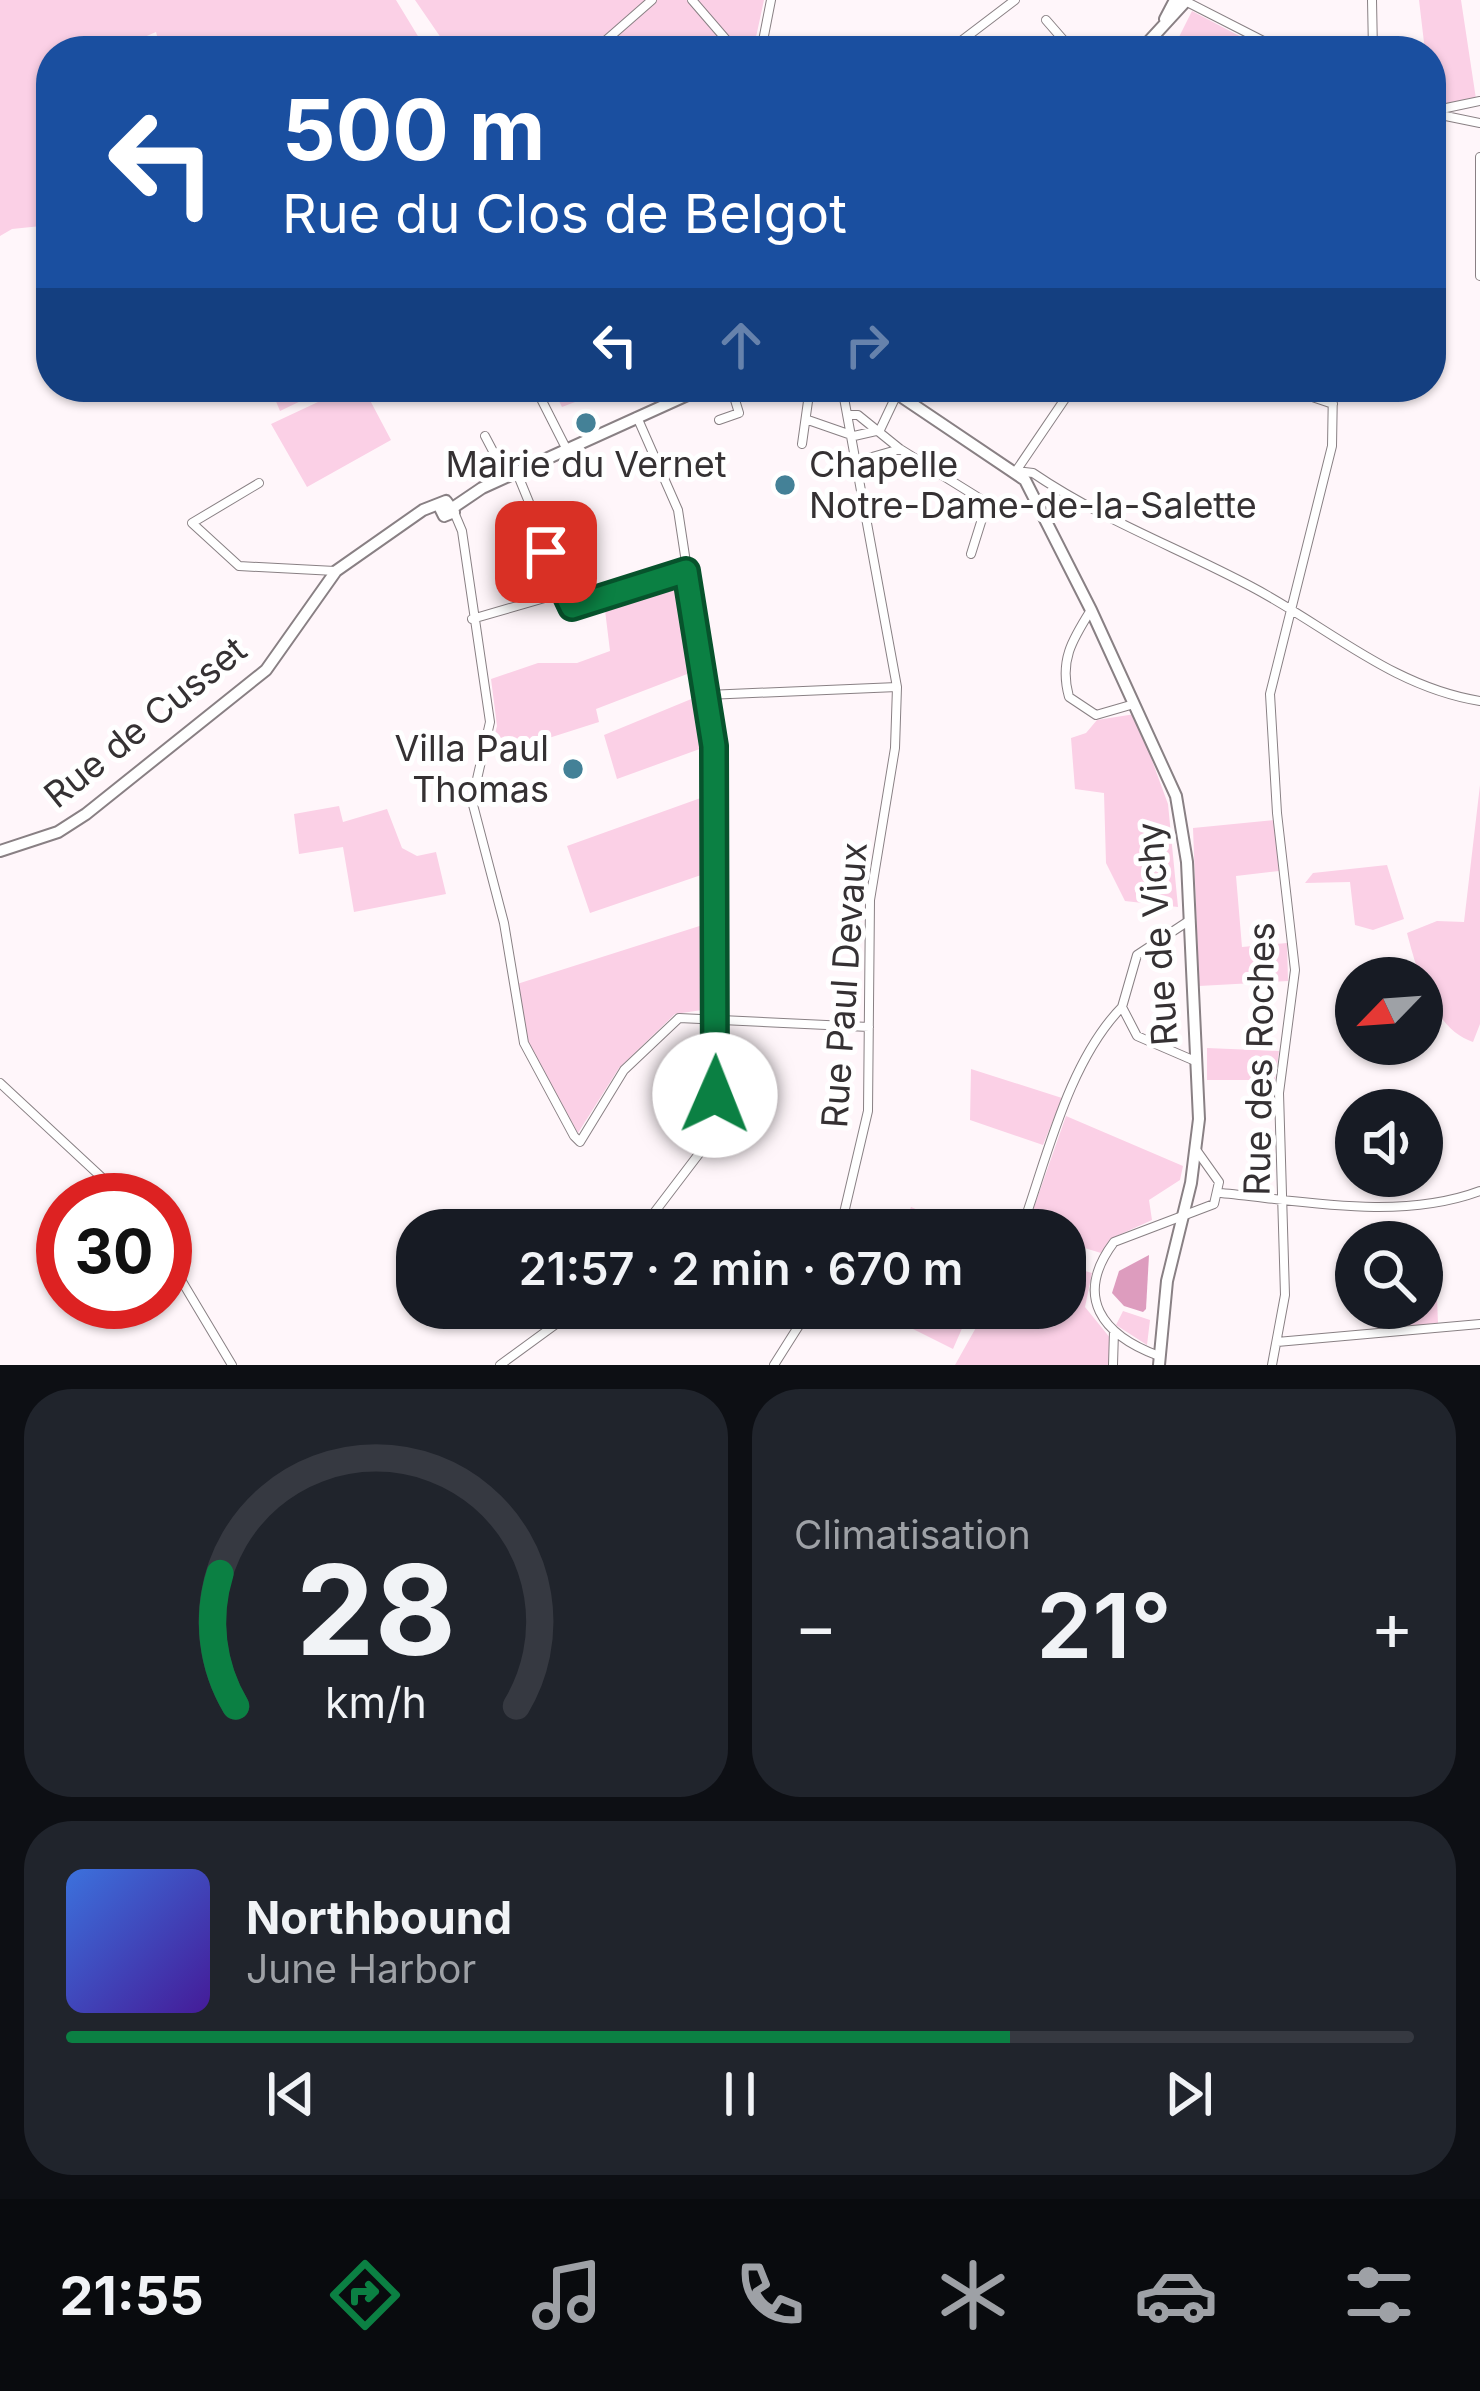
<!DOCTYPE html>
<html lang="fr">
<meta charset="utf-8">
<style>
body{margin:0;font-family:Inter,sans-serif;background:#20242c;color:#f1f3f6;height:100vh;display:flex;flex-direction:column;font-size:45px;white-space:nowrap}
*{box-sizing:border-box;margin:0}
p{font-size:39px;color:#9ea1a6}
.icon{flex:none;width:66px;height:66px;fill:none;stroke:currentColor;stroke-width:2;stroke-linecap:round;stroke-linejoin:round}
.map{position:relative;height:1365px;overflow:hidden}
.sheet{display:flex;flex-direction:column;gap:24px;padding:24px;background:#0d0f14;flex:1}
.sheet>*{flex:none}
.top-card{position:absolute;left:36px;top:36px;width:1410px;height:366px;border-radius:48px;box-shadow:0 3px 9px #0004;background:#1a4fa0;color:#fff;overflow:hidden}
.needle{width:78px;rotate:245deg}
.controls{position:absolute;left:1335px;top:957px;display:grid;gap:24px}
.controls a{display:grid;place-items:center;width:108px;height:108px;border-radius:50%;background:#171b24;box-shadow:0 3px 9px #0004;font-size:60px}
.speed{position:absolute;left:36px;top:1173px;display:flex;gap:24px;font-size:60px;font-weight:700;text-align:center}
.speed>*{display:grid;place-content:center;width:156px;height:156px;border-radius:50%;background:#171b24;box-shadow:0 3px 9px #0004;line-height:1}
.speed .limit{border:18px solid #d22;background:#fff;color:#111}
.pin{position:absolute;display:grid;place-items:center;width:102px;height:102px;color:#fff;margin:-51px;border-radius:24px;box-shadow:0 6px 18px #0006}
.me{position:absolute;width:132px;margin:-66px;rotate:1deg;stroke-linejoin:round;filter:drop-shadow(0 0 9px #0008)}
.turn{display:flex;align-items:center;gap:42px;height:252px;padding:0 48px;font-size:54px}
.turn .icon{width:156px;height:156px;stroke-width:2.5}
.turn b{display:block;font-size:84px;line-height:102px}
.lanes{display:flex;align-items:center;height:114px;padding:0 48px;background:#0003;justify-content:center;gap:60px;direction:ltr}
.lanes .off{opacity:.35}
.big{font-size:90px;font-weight:600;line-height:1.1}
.sheet .widget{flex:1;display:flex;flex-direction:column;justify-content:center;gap:18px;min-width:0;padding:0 42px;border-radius:48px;background:#20242c}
.sheet .dial{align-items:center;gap:0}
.dial svg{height:312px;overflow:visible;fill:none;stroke:#363941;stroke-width:7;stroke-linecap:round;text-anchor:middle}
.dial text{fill:#f1f3f6;stroke:none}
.song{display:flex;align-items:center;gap:36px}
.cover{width:144px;height:144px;border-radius:18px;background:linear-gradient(135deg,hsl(220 70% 55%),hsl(260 70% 35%))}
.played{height:12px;border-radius:6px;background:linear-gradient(90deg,#0b8043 70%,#363941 70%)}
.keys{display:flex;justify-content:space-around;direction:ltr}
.heat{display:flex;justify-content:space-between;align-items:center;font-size:66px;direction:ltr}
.sheet .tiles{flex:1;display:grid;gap:24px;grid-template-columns:1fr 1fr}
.widget:last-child{grid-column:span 2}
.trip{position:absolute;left:396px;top:1209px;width:690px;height:120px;border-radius:48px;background:#171b24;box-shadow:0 3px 9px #0004;font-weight:600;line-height:120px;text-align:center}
.tab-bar{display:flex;height:192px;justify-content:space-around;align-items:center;background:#090b0e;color:#9ea1a6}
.tab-bar .icon{width:84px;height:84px}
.tab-bar .active{color:#0b8043}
.tab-bar b{font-size:54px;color:#f1f3f6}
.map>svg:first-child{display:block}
.green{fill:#fbd0e6}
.water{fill:#dd9cbe}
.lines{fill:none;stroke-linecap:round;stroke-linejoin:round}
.street-casing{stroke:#898084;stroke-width:10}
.secondary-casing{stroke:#898084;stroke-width:14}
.street{stroke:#fff;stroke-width:8}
.secondary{stroke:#fff;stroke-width:10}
.route-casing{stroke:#07532c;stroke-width:30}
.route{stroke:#0b8043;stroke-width:21}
.poi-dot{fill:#448197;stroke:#fff;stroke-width:4.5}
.labels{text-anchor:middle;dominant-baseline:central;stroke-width:10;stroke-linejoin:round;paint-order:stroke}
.poi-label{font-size:36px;fill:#353133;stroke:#fff}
.street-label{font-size:36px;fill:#353133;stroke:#fff}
</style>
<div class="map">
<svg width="1480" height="1365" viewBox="0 0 1480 1365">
<rect width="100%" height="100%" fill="#fff6fa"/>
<path class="green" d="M0,0h396l31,51h-266l-5,-19 -44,19h-61v174l-39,4 -12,7z
M415,0h349l-11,51h-303z
M1419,0h42l15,99 -44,8 -1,-56h-6z
M1192,11l76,40h-96z
M270,387h60l-50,24z
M350,387h13l28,53 -84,47 -36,-63z
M552,387h41l3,7 -34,13z
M672,575l10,5 13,91 -99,38 3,13 -110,35 8,-31 -6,-47 47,-16h39l33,-12 -6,-49z
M701,695l7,51 -91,33 -13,-44z
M1135,714l33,90 10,103 -53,-6 -19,-38 -2,-70 -29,-4 -4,-51 15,-5 11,-13z
M1480,785v239l-7,18c-40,-13 -56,-71 -66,-109l30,-12 27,1z
M709,795l1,77 -120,41 -23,-67z
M339,806l4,16 44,-13 15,39 15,8 19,-4 10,42 -92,18 -11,-65 -44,7 -5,-40z
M1275,820l4,51 -43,5 6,71 45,-4 1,38 -89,5 -6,-158z
M1387,865l17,54 -31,11 -18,-5 -5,-43 -45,1 8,-10z
M709,923v86l-34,5 -56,54 -41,65 -49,-88 -12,-61z
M1207,1048l72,3 -4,29h-68z
M971,1069l91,29 -19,47 -73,-25z
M1066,1116l117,50 -3,14 -31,20 3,20 -42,19 -9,14 -36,-11v-12h-39z
M911,1207l53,23h-62z
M1435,1250l3,73 -61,7 1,-22h44v-57z
M1065,1265l27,8 -7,34 26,32 -2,26h-154l32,-57h78z
M871,1308h100l-18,41z
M1123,1311l27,9 -3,25 -31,-20z"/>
<path class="water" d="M1149,1255l-3,54 -3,3 -19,-6 -12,-13 7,-22z"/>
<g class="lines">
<g class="street-casing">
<path id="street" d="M692,0l44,51
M1372,0l1,51
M1189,3l94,48
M1046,20l27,31
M609,51l-5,-9 48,-42
M761,51l10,-51
M948,51l67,-51
M1432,111l48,-10
M1431,113l49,10
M1480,157v119
M535,387l32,63
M1073,387l-57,84 17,2c69,47 146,75 219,114 76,40 140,100 228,114
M1283,387l50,17
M849,415h9l42,34 87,54 -16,51
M637,417l41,93 36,236 2,271 -2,117 -73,96
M719,420l20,-7 -8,-26
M808,420l46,16 22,-5
M879,432l18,-38
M485,436l21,40
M802,444l8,-57
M858,461l42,-12
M517,473l55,134 114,-36
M259,483l-67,40 47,43 96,5
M454,512l8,19 28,191 -18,79 32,122 20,120 50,93 6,6 44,-72 55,-52 190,9
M1091,610c-19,30 -32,51 -22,87l27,18 38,-11
M472,619l90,-26
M707,695l190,-8
M1190,920l-53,35 -15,52 15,29 58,25
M0,1083l126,117
M1221,1193c82,8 179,28 259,-2
M1026,1216c23,-67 45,-157 96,-209
M840,1230l28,-119 2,-211 25,-152 2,-61 -55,-300
M165,1253l67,112
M1277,1342l203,-18
M1159,1356c-57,-21 -86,-59 -45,-114l100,-38 5,-22 -22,-31
M500,1365l78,-57
M774,1365l36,-57
M1113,1365l1,-34
M1272,1365l13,-70 -6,-202 16,-123 -18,-157 -7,-119 62,-248 1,-59"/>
</g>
<g class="secondary-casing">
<path id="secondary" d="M1165,19l10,-19
M1140,51l44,-48
M887,387l138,93 66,130 85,186 11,66 12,257 -8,64 -24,98 -8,84
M454,507l28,-19 223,-101
M0,851l58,-19 28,-18 180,-144 70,-99 87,-61 23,-9 8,11 -10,4 -5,-10"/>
</g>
<use href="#street" class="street"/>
<use href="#secondary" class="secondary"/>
</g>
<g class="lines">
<g class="route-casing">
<path id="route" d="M546,552l26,55 114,-36 28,175 1,349"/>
</g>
<use href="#route" class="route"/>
</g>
<g class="poi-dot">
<circle cx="586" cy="423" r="12"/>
<circle cx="785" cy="485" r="12"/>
<circle cx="573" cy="769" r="12"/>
</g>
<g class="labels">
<g class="poi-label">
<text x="586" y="464">Mairie du Vernet</text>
<text x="809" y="464" text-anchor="start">Chapelle<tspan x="809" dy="41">Notre-Dame-de-la-Salette</tspan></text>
<text x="549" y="748" text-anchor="end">Villa Paul<tspan x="549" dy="41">Thomas</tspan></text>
</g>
<g class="street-label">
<text transform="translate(145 722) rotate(-39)">Rue de Cusset</text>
<text transform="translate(1157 934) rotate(-94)">Rue de Vichy</text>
<text transform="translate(844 985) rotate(-86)">Rue Paul Devaux</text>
<text transform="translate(1259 1059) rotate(-89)">Rue des Roches</text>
</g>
</g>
</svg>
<div class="controls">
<a><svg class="needle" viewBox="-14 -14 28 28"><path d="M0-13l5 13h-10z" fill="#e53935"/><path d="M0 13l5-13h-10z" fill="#9ea1a6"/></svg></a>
<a><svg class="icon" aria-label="sound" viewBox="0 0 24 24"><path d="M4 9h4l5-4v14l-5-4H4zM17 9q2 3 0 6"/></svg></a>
<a><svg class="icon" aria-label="search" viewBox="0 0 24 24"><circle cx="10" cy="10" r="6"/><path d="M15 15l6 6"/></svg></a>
</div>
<div class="speed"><div class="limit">30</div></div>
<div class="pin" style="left:546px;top:552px;background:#d93025"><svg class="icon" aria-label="arrive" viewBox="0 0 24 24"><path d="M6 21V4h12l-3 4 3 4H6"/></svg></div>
<svg class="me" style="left:715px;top:1095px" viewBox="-20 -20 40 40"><circle r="19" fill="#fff"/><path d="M0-13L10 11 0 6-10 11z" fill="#0b8043"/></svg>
<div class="trip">21:57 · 2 min · 670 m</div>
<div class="top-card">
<div class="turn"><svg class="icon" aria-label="left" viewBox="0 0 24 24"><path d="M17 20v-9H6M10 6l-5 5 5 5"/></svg><div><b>500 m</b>Rue du Clos de Belgot</div></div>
<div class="lanes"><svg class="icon" aria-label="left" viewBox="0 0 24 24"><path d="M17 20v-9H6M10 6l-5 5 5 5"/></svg><svg class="icon off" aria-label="ahead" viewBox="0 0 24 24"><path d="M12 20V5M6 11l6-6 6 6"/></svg><svg class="icon off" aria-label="right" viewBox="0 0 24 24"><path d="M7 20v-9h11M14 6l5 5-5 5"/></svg></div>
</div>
</div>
<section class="sheet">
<div class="tiles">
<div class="widget dial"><svg viewBox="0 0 100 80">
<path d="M14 69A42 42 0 1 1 86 69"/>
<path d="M14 69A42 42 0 0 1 10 35" stroke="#0b8043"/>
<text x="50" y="56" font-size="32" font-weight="700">28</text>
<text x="50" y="72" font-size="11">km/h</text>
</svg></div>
<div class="widget"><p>Climatisation</p>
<div class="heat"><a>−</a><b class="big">21°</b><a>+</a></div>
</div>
<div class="widget">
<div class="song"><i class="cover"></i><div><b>Northbound</b><p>June Harbor</p></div></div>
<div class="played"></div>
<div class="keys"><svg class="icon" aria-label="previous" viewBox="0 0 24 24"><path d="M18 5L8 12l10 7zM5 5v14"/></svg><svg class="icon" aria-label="pause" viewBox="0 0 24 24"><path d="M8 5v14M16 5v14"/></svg><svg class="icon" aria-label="next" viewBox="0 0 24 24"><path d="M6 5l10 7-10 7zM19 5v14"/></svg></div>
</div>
</div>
</section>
<nav class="tab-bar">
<b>21:55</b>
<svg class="icon active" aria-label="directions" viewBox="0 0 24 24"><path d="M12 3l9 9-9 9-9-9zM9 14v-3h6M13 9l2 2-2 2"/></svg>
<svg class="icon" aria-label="music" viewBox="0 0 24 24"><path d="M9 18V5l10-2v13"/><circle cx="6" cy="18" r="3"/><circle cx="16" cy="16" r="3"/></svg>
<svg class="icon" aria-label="phone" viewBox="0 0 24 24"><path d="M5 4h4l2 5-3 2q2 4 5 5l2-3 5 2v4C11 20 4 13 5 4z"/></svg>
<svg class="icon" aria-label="climate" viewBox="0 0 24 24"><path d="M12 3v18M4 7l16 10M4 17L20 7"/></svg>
<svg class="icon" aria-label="car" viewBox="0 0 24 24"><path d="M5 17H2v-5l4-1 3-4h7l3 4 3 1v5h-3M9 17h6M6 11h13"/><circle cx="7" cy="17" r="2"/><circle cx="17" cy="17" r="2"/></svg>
<svg class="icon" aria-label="filters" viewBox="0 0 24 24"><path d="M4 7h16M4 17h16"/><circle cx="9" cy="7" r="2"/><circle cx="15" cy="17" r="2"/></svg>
</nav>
